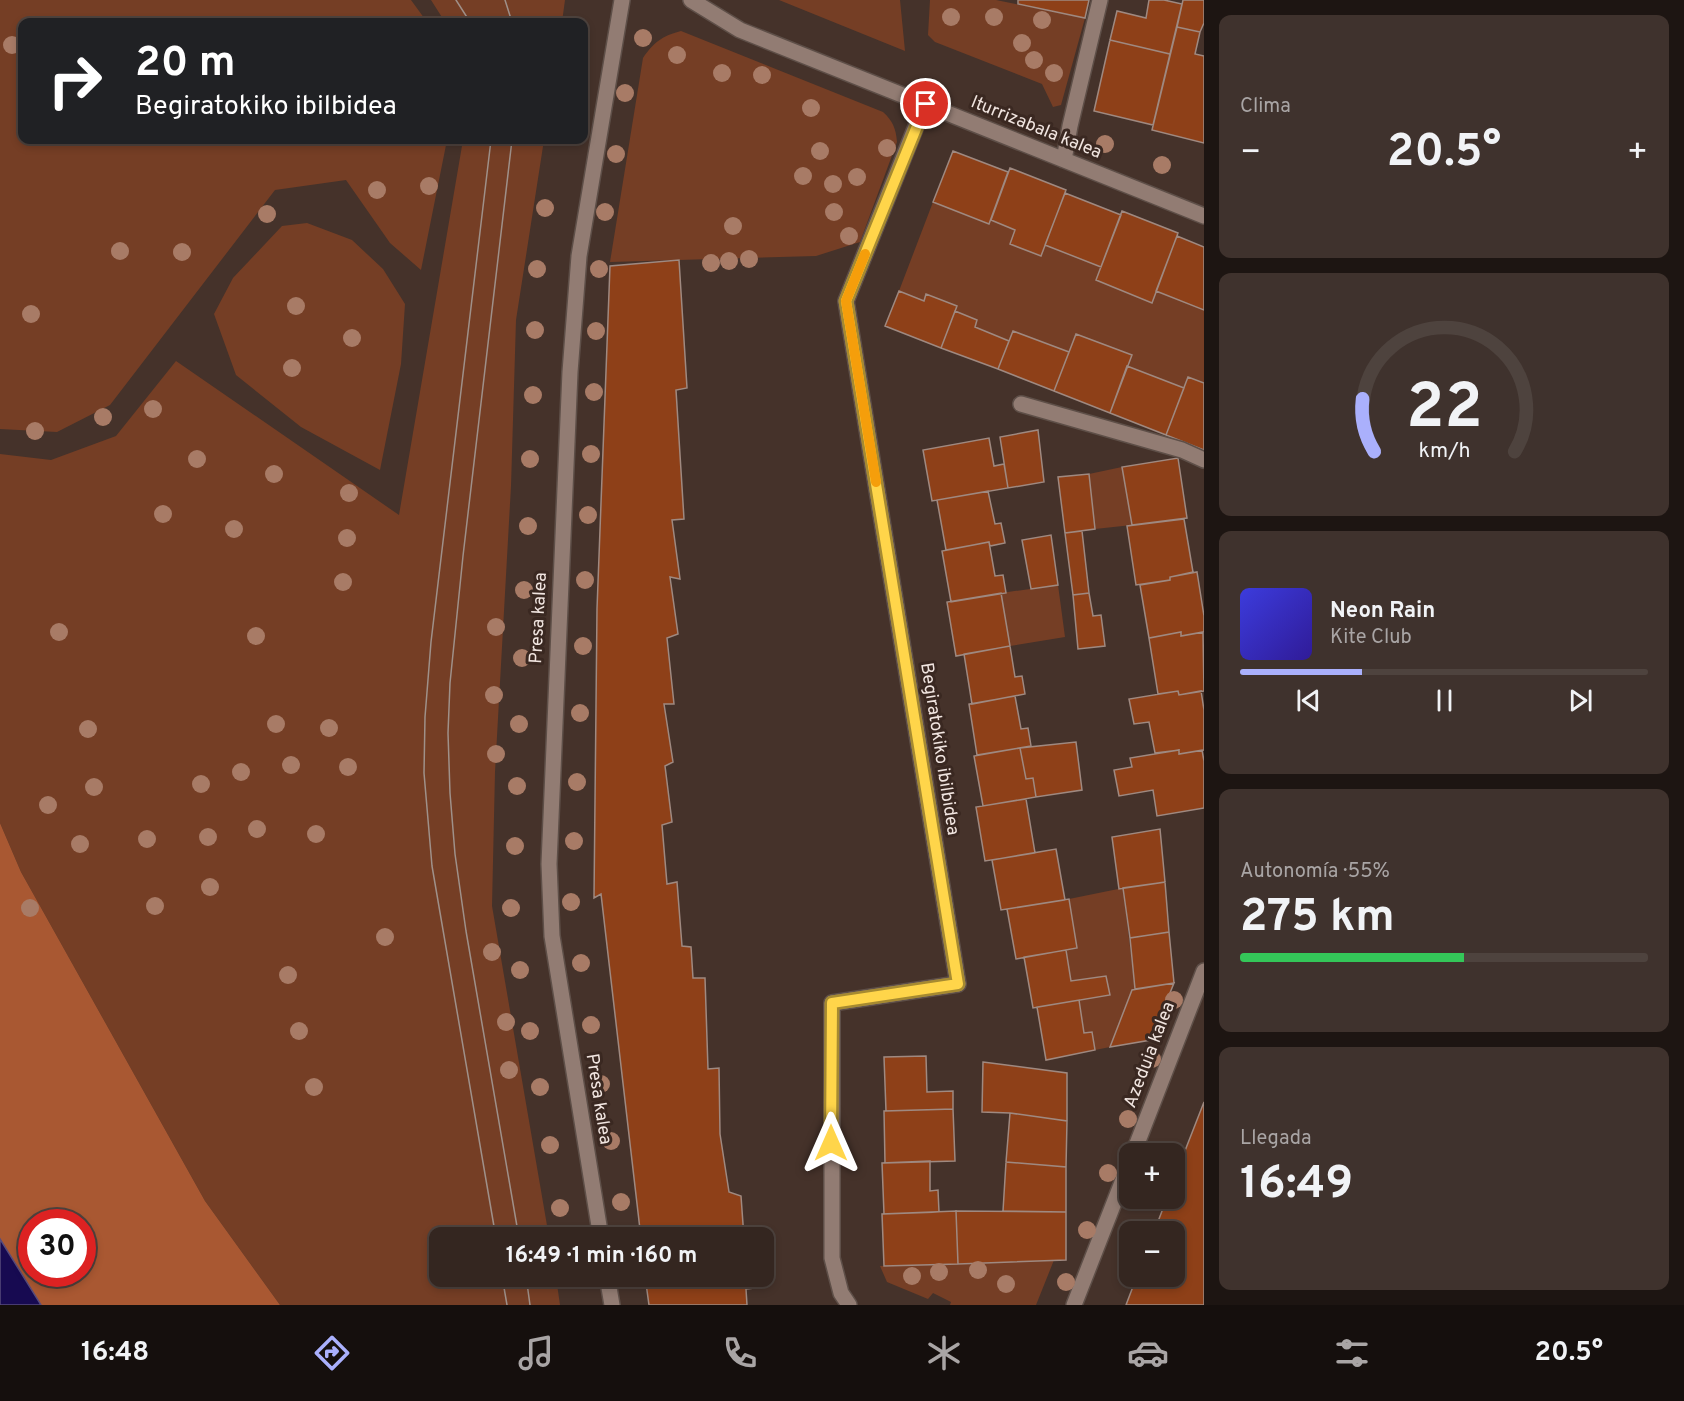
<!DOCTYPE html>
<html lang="es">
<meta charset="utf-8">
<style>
body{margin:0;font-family:Overpass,sans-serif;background:#3f322d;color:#f1f3f6;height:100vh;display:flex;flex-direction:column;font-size:22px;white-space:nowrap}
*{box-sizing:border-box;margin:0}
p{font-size:20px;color:#a9a5a5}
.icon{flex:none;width:33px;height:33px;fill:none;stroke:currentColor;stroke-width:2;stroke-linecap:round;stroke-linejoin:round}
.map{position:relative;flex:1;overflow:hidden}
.sheet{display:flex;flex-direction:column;gap:15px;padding:15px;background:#1d1512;width:480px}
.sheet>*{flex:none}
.top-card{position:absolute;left:18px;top:18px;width:570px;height:126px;border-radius:12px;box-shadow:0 3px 9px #0003,0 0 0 2px #4e433e;background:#202124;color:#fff;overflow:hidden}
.tools{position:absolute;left:1119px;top:1143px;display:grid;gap:12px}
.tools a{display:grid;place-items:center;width:66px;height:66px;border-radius:12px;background:#342620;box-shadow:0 3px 9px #0003,0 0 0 2px #4e433e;font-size:30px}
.speed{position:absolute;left:18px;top:1209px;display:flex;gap:12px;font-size:30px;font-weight:700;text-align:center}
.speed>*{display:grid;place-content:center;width:78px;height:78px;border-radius:50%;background:#342620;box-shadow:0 3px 9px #0003,0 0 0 2px #4e433e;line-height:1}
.speed .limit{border:9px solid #d22;background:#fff;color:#111}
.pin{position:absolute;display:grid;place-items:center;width:51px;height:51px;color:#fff;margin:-26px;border:3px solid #fff;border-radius:50%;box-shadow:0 2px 6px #0007}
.me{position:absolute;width:66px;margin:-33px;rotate:0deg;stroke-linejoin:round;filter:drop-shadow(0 0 4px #0008)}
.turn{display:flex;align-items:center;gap:21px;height:126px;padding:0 18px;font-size:27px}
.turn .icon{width:78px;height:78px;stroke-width:2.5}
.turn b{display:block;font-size:42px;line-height:51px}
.big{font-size:45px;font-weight:700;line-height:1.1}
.sheet .widget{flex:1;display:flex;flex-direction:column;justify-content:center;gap:9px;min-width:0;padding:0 21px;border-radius:12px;background:#3f322d}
.sheet .dial{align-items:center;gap:0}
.dial svg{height:156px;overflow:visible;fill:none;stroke:#4e433e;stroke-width:7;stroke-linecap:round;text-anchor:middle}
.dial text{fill:#f1f3f6;stroke:none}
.song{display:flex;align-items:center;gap:18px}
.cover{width:72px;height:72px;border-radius:9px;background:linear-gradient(135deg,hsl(240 70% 55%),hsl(250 70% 35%))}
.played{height:6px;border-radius:3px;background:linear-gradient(90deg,#aab0fc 30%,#4e433e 30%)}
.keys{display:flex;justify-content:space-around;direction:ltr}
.heat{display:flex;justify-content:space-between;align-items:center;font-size:33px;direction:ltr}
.charge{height:9px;border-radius:4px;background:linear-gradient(90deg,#34c759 55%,#4e433e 0)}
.trip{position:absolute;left:429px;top:1227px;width:345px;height:60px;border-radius:12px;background:#342620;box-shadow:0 3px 9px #0003,0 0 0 2px #4e433e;font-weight:700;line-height:60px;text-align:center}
.tab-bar{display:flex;height:96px;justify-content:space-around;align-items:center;background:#150f0d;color:#a9a5a5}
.tab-bar .icon{width:42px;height:42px}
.tab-bar .on{color:#aab0fc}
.tab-bar b{font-size:27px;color:#f1f3f6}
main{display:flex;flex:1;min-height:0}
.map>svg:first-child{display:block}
.green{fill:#753e25}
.forest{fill:#a95832;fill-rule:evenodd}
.water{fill:#170a51;stroke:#584c7c;stroke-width:1.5}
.building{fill:#8e4018;stroke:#9f8980;stroke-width:1.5}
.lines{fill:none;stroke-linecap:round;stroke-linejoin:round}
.street-casing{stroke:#5e4f48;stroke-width:18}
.street{stroke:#927c73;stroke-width:15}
.tram{stroke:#9f9089;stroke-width:1.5}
.tree{fill:#a87b66}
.route-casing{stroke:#a68a30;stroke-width:15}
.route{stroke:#ffd54a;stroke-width:10}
.slow{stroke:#f59e0b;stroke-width:10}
.labels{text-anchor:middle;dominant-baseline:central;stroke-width:6;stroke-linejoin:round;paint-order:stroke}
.street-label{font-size:18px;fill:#f1e5e0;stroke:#3a2821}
</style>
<main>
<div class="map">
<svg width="1204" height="1305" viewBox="0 0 1204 1305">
<rect width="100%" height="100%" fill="#45322a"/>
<path class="green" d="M0,0h411l16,22h-405v118h425l-26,130 -31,-27 -44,-63 -71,10 -165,215 -53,27 -57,-3z
M431,0h134l-3,22h-117z
M779,0h121l5,51z
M930,0h66l89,18 -24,87 -8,2 -11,-23 -107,-42 -7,-7z
M681,31l202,81c10,9 13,17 14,30l-37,100 -44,14 -206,6 33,-204c11,-16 19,-22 38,-27z
M463,140h81l-28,180 -5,166 -16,286 -3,134 57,331 -109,1v38l116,1 4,28h-280l-75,-104 -184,-329 -21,-49v-369l51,6 65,-24 60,-75 223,154z
M933,202l55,22 3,-4 24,10 -5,14 31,12 4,-11 56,22 -5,13 56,23 4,-12 48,19v73l-15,-6 -5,11 -57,-22 4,-11 -55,-21 -7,18 -56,-21 -4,10 -34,-14 2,-7 -22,-9 2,-5 -31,-12 -2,7 -25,-10z
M307,223l45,17 31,29 22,35 -4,60 -21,106 -79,-43 -65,-52 -22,-61 19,-36 49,-52z
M1122,467l10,58 -37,4 -6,-55z
M1058,585l7,52 -55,9 -9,-53z
M1123,888l12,101 -3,1 -22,57 -15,3 -3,-18 -8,1 -5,-33 30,-5 -3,-19 -35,5 -5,-31 11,-2 -8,-49z
M1054,1260l-18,45h-86l1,-3 -18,-9 -5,6 -41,-17 -7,-16z"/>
<path class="forest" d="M0,823l21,49 184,329 75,104h-239l-41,-66zM32,1222h50v52h-50z"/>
<path class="water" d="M0,1239l41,66h-41z"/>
<path class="building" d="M1018,0h71l-4,18 -67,-14z
M1149,0h15l18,4 -12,50 -60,-14 7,-29 29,7z
M1183,0h21v23l-4,9 -23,-5z
M1177,27l23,5 -5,22 9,2v87l-52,-13z
M1110,40l60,14 -17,71 -59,-14z
M953,151l55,21 -19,52 -56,-22z
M1010,168l56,22 -25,66 -31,-12 5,-14 -24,-10z
M1065,193l56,22 -20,52 -56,-22z
M1122,211l56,22 -26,70 -56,-23z
M1177,236l27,11v63l-48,-19z
M679,260l8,128 -11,2 8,129 -12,1 8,59 -10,-2 8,57 -11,4 7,66h-10l9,58 -8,4 7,56 -10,3 5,59 10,-2 5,64 9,1 2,31h12l3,91 11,-1 1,66 9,58 12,4 3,42h-103l-40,-344 -7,4 3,-289 13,-343z
M899,291l25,10 2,-7 31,12 -16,42 -56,-22z
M955,311l22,9 -2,7 34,14 -11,28 -57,-21z
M1013,331l56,21 -15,39 -56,-22z
M1076,334l56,21 -22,58 -56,-22z
M1127,366l57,22 -18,47 -56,-22z
M1188,377l16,6v67l-38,-15z
M1038,430l6,52 -36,6 -8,-51z
M989,438l5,28 10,-2 4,24 -76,13 -9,-51z
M1178,458l9,60 -55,7 -10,-58z
M1089,474l6,55 -30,4 -7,-56z
M988,491l7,33 6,-1 4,20 -15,3 -1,-4 -43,8 -9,-50z
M1184,519l9,53 -23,5v3l-34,5 -9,-59z
M1082,531l7,62 -16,2 -8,-62z
M1051,535l7,50 -27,4 -9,-49z
M989,542l6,34 8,-1 3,18 -55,9 -9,-51z
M1197,572l7,44v16l-23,4v-4l-32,6 -9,-53 30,-5v-3z
M1001,593l9,53 -54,10 -9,-54z
M1089,593l4,23 8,-1 4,31 -27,3 -5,-54z
M1181,632v4l22,-4 1,59 -25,4 -1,-4 -20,3 -9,-56z
M1010,646l5,31 7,-1 3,18 -53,10 -8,-50z
M1178,691l1,4 22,-4 3,19v40l-25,4v-4l-24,3 -6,-31 -15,2 -5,-25z
M1015,696l6,33 7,-1 3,18 -54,9 -8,-51z
M1076,742l6,48 -46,7 -3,-19 -7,1 -6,-31z
M1020,748l6,31 7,-1 3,19 -53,9 -9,-50z
M1179,750v4l23,-4 2,11v47l-47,8 -4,-26 -34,6 -5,-26 18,-3 -2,-9z
M1026,799l9,54 -50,8 -9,-54z
M1160,829l5,53 -46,7 -7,-52z
M1056,849l9,51 -64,10 -9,-50z
M1165,882l4,50 -39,6 -7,-50z
M1069,899l8,49 -61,11 -9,-50z
M1169,932l5,51 -39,6 -5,-51z
M1066,950l5,31 35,-5 4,19 -77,13 -9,-51z
M1174,983l-23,57 -41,7 22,-57z
M1079,1000l5,33 8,-1 3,18 -49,10 -9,-53z
M926,1056l1,36 26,-1v18l-67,2 -2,-54z
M983,1062l84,11v48l-57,-8 -28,-1z
M1204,1102v203h-78l11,-29h37v-44h-20l13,-34h7v-19z
M953,1109l2,52 -70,2 -1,-52z
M1010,1113l57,8 -1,46 -60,-5z
M930,1161v30l8,-1 1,22 -55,2 -2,-51z
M1006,1162l60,5v45l-63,-1z
M956,1211l110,1v48l-108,4z
M956,1211l2,53 -74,2 -2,-52z
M645,1276h118l1,11 -18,2 1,16h-98z"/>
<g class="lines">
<g class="street-casing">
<path id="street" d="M691,0l49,30 464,186
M1064,160l6,-34 30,-126
M1021,404l161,46 22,10
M1133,1154l71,-183
M601,1238l-49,-302 -3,-72 21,-492 9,-116 43,-256
M607,1276l5,29
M849,1305l-8,-12 -9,-35v-255l126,-19 -112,-683 79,-197
M1074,1305l56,-143"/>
</g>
<use href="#street" class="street"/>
<path class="tram" d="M456,0l14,22
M505,0l7,22
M491,140l-60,502 -6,75 -1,56 8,93 64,372
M512,140l-49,416 -13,127 -2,50 2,60 5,61 11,77 53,307
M502,1276l5,29
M526,1276l4,29"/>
</g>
<g class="tree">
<circle cx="951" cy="17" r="9"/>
<circle cx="994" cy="17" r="9"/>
<circle cx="1042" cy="20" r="9"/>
<circle cx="643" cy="38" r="9"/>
<circle cx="1022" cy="43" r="9"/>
<circle cx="12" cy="45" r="9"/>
<circle cx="677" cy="55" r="9"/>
<circle cx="1034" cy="60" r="9"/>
<circle cx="722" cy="73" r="9"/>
<circle cx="1054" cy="73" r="9"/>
<circle cx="762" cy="75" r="9"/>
<circle cx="625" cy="93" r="9"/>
<circle cx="811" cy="108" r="9"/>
<circle cx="1105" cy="144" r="9"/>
<circle cx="887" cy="148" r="9"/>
<circle cx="820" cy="151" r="9"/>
<circle cx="616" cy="154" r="9"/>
<circle cx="1162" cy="165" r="9"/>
<circle cx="803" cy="176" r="9"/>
<circle cx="857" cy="177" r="9"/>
<circle cx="833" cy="184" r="9"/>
<circle cx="429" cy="186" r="9"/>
<circle cx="377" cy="190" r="9"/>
<circle cx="545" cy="208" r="9"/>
<circle cx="605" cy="212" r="9"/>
<circle cx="834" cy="212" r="9"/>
<circle cx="267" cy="214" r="9"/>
<circle cx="733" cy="226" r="9"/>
<circle cx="849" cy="236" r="9"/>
<circle cx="120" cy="251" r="9"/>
<circle cx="182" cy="252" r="9"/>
<circle cx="749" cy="259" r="9"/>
<circle cx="729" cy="261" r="9"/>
<circle cx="711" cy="263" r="9"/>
<circle cx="537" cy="269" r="9"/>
<circle cx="599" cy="269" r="9"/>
<circle cx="296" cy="306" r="9"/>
<circle cx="31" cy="314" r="9"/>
<circle cx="535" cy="330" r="9"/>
<circle cx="596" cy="331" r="9"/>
<circle cx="352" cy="338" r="9"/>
<circle cx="292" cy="368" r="9"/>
<circle cx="594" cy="392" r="9"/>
<circle cx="533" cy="395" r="9"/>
<circle cx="153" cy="409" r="9"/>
<circle cx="103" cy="417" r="9"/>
<circle cx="35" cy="431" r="9"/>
<circle cx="591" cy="454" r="9"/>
<circle cx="197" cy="459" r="9"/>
<circle cx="530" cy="459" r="9"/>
<circle cx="274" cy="474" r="9"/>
<circle cx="349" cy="493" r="9"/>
<circle cx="163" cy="514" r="9"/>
<circle cx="588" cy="515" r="9"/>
<circle cx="528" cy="526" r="9"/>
<circle cx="234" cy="529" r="9"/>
<circle cx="347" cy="538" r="9"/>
<circle cx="585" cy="580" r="9"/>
<circle cx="343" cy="582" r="9"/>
<circle cx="524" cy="590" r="9"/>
<circle cx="496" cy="627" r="9"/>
<circle cx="59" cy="632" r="9"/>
<circle cx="256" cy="636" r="9"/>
<circle cx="583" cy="646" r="9"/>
<circle cx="522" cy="658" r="9"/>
<circle cx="494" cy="695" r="9"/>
<circle cx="580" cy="713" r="9"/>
<circle cx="276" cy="724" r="9"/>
<circle cx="519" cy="724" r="9"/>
<circle cx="329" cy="728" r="9"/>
<circle cx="88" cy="729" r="9"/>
<circle cx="496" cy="754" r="9"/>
<circle cx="291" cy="765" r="9"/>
<circle cx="348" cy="767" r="9"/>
<circle cx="241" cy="772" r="9"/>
<circle cx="577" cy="782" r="9"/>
<circle cx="201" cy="784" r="9"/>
<circle cx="517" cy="786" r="9"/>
<circle cx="94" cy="787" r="9"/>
<circle cx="48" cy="805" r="9"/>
<circle cx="257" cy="829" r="9"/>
<circle cx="316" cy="834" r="9"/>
<circle cx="208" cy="837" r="9"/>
<circle cx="147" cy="839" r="9"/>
<circle cx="574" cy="841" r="9"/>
<circle cx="80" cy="844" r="9"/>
<circle cx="515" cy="846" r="9"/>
<circle cx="210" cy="887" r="9"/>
<circle cx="571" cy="902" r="9"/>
<circle cx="155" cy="906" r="9"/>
<circle cx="30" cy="908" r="9"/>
<circle cx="511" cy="908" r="9"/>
<circle cx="385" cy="937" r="9"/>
<circle cx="492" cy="952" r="9"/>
<circle cx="581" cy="963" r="9"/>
<circle cx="520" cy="970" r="9"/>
<circle cx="288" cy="975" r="9"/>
<circle cx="1174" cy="1000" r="9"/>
<circle cx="506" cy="1022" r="9"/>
<circle cx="591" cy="1025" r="9"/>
<circle cx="299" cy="1031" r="9"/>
<circle cx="530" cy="1031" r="9"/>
<circle cx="1152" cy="1059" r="9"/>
<circle cx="509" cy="1070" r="9"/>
<circle cx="601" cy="1084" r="9"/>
<circle cx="314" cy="1087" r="9"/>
<circle cx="540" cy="1087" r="9"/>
<circle cx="1128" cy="1119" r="9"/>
<circle cx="611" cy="1141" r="9"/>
<circle cx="550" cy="1145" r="9"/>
<circle cx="1108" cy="1173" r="9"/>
<circle cx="621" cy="1202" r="9"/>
<circle cx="560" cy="1208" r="9"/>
<circle cx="1087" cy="1230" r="9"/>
<circle cx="978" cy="1270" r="9"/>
<circle cx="939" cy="1272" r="9"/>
<circle cx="912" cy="1276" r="9"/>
<circle cx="1066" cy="1282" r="9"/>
<circle cx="1006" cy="1284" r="9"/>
</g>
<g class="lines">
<g class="route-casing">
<path id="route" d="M831,1143l1,-140 126,-19 -112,-683 80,-197"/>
</g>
<use href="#route" class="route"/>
<path class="slow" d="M865,254l-19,47 30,181"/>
</g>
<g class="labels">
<g class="street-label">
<text transform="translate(1036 128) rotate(22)">Iturrizabala kalea</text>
<text transform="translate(539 618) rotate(-87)">Presa kalea</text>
<text transform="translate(939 749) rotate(81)">Begiratokiko ibilbidea</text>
<text transform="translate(1150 1055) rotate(-69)">Azeduia kalea</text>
<text transform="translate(598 1099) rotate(81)">Presa kalea</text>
</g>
</g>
</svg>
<div class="tools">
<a>+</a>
<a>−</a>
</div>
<div class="speed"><div class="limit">30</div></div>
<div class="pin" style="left:926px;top:104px;background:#d93025"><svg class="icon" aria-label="arrive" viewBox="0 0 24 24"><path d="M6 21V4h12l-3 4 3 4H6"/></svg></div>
<svg class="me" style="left:831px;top:1143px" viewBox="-20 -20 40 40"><path d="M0-17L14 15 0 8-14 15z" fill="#ffd54a" stroke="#fff" stroke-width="4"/></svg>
<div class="trip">16:49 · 1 min · 160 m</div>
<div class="top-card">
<div class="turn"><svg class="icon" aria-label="right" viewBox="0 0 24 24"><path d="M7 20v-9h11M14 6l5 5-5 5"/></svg><div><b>20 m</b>Begiratokiko ibilbidea</div></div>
</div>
</div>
<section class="sheet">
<div class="widget"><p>Clima</p>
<div class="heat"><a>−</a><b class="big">20.5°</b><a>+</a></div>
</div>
<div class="widget dial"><svg viewBox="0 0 100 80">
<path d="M14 69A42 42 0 1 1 86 69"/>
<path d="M14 69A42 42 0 0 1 8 42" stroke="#aab0fc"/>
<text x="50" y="56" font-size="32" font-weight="700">22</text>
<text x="50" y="72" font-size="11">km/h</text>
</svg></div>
<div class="widget">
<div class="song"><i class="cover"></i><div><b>Neon Rain</b><p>Kite Club</p></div></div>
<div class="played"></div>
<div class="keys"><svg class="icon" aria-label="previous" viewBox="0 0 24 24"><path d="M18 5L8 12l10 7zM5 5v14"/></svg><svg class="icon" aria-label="pause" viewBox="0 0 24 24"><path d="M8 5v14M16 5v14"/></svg><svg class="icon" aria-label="next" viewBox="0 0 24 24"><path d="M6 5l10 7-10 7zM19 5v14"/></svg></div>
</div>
<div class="widget"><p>Autonomía · 55%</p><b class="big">275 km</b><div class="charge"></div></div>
<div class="widget"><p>Llegada</p><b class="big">16:49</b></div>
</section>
</main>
<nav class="tab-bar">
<b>16:48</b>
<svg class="icon on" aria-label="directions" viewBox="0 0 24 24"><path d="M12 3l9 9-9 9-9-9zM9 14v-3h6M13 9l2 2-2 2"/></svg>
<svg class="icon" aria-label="music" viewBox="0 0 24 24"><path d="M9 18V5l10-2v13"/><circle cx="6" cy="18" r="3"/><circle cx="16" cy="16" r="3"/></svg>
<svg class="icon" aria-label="phone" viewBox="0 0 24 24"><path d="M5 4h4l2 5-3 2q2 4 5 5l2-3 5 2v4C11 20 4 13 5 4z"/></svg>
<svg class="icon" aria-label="climate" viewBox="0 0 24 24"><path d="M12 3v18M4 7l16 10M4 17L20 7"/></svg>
<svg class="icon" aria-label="car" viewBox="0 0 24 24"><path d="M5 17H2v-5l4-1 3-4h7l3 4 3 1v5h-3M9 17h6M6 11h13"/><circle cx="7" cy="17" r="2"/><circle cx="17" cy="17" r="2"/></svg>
<svg class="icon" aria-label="filters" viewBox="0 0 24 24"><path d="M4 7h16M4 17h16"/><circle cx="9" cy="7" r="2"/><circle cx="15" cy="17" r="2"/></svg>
<b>20.5°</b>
</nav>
